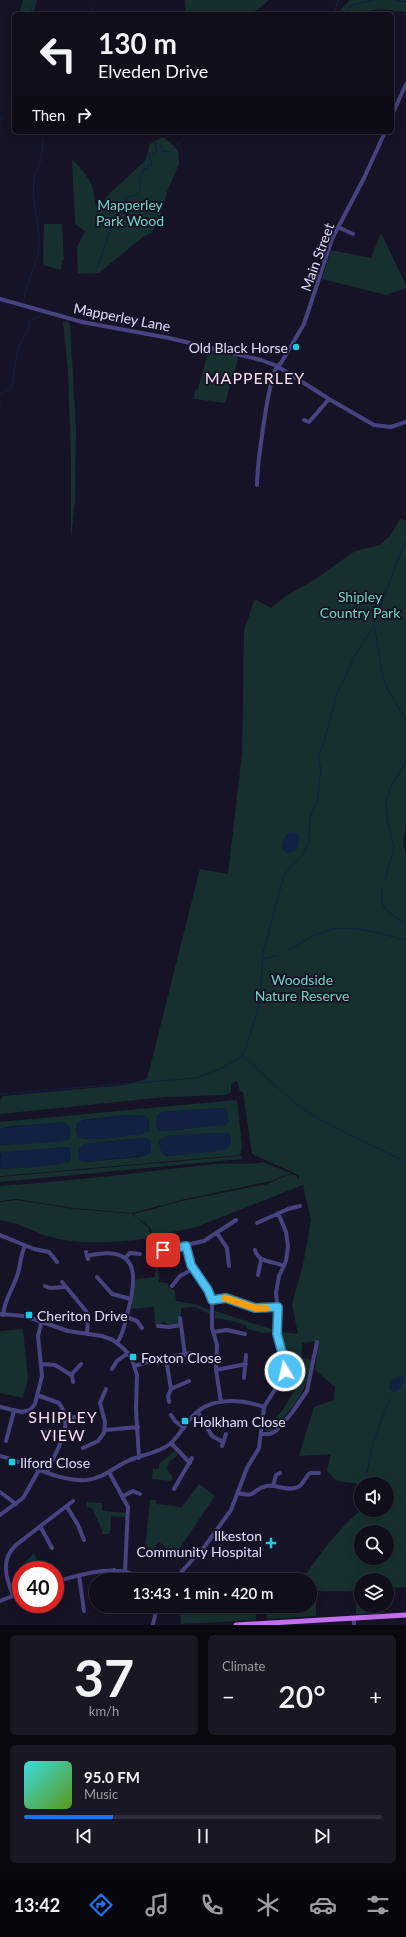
<!DOCTYPE html>
<meta charset="utf-8">
<style>
body{margin:0;font-family:Lato,sans-serif;background:#1a1725;color:#f1f3f6;height:100vh;display:flex;flex-direction:column;font-size:15px;white-space:nowrap}
*{box-sizing:border-box;margin:0}
p{font-size:13px;color:#9c9ca3}
.icon{flex:none;width:22px;height:22px;fill:none;stroke:currentColor;stroke-width:2;stroke-linecap:round;stroke-linejoin:round}
.map{position:relative;height:1625px;overflow:hidden}
.details{display:flex;flex-direction:column;gap:10px;padding:10px;background:#09080f;flex:1}
.details>*{flex:none}
.banner{position:absolute;left:12px;top:12px;width:382px;height:122px;border-radius:6px;box-shadow:0 2px 10px #0003,0 0 0 1px #302e3b;background:#110e1c;color:#f1f3f6;overflow:hidden}
.fabs{position:absolute;left:354px;top:1477px;display:grid;gap:8px}
.fabs a{display:grid;place-items:center;width:40px;height:40px;border-radius:50%;background:#110e1c;box-shadow:0 2px 10px #0003,0 0 0 1px #302e3b;font-size:20px}
.speed{position:absolute;left:12px;top:1561px;display:flex;gap:8px;font-size:20px;font-weight:700;text-align:center}
.speed>*{display:grid;place-content:center;width:52px;height:52px;border-radius:50%;background:#110e1c;box-shadow:0 2px 10px #0003,0 0 0 1px #302e3b;line-height:1}
.speed .limit{border:6px solid #d22;background:#fff;color:#111}
.pin{position:absolute;display:grid;place-items:center;width:34px;height:34px;color:#fff;margin:-17px;border-radius:8px;box-shadow:0 2px 6px #0006}
.me{position:absolute;width:44px;margin:-22px;rotate:351deg;stroke-linejoin:round;filter:drop-shadow(0 0 3px #0008)}
.turn{display:flex;align-items:center;gap:14px;height:84px;padding:0 20px;font-size:18px}
.turn .icon{width:52px;height:52px;stroke-width:2.5}
.turn b{display:block;font-size:28px;line-height:34px}
.then{display:flex;align-items:center;height:38px;padding:0 20px;background:#0003;gap:8px;font-size:15px}
.big{font-size:30px;font-weight:600;line-height:1.1}
.details .tile{flex:1;display:flex;flex-direction:column;justify-content:center;gap:6px;min-width:0;padding:0 14px;border-radius:6px;background:#1a1725}
.details .dial{align-items:center;gap:0}
.dial b{font-size:52px;line-height:1}
.song{display:flex;align-items:center;gap:12px}
.cover{width:48px;height:48px;border-radius:6px;background:linear-gradient(135deg,hsl(180 70% 55%),hsl(90 70% 35%))}
.played{height:4px;border-radius:2px;background:linear-gradient(90deg,#1a73e8 25%,#302e3b 25%)}
.keys{display:flex;justify-content:space-around;direction:ltr}
.heat{display:flex;justify-content:space-between;align-items:center;font-size:22px;direction:ltr}
.details .tiles{flex:1;display:grid;gap:10px;grid-template-columns:1fr 1fr}
.tile:last-child{grid-column:span 2}
.trip{position:absolute;left:89px;top:1573px;width:228px;height:40px;border-radius:20px;background:#110e1c;box-shadow:0 2px 10px #0003,0 0 0 1px #302e3b;font-weight:600;line-height:40px;text-align:center}
.dock{display:flex;height:64px;justify-content:space-around;align-items:center;background:#07060b;color:#9c9ca3}
.dock .icon{width:28px;height:28px}
.dock .current{color:#1a73e8}
.dock b{font-size:18px;color:#f1f3f6}
.map>svg:first-child{display:block}
.green{fill:#163030;fill-rule:evenodd}
.water{fill:#112141}
.lines{fill:none;stroke-linecap:round;stroke-linejoin:round}
.stream{stroke:#112141;stroke-width:1}
.minor{stroke:#474380;stroke-width:4}
.major{stroke:#c370ef;stroke-width:5}
.route-casing{stroke:#337fa1;stroke-width:10}
.route{stroke:#4fc3f7;stroke-width:7}
.slow{stroke:#f59e0b;stroke-width:7}
.poi-dot{fill:#1ecbe5;stroke:#171326;stroke-width:1.5}
.labels{text-anchor:middle;dominant-baseline:central;stroke-width:4;stroke-linejoin:round;paint-order:stroke}
.park-label{font-size:14px;fill:#70d4be;stroke:#171326}
.street-label{font-size:14px;fill:#e1dcfb;stroke:#171326}
.poi-label{font-size:14px;fill:#e1dcfb;stroke:#171326;text-anchor:start}
.quarter-label{font-size:16px;letter-spacing:1px;fill:#fbdef0;stroke:#171326}
</style>
<div class="map">
<svg width="406" height="1625" viewBox="0 0 406 1625">
<rect width="100%" height="100%" fill="#171326"/>
<path class="green" d="M23,0h14l-4,14h-14z
M185,0h84l-12,10 -8,2v2h-63z
M350,0h56v12l-26,-3 -28,5h-16v-3h3z
M160,138h5l13,12 1,14 -11,25 -9,30 -7,14 -8,3 -45,37 -21,1 -1,-27 8,-16 -10,-7 -3,-65c15,17 22,22 23,45l4,3 10,-13 36,-33 5,-17z
M44,224h18l2,36h-2l-1,10 -18,-5z
M381,233l25,52v3l-20,7 -64,-16 9,-29 40,8z
M66,321l4,3 6,106 -1,70 -4,39v-82l-3,-85 -5,-50z
M209,349l26,6 3,4 -13,44 -31,-4 1,-9 3,-1z
M400,519l6,2v301l-3,21 3,12v732l-19,1v-8h-26v26h6l-1,8h-10v-23h-40v25l-49,3 1,-11 42,-2v-26h-8c18,-26 35,-50 59,-70h26v-26h-26l-24,-3 -10,-10 4,-17 -32,2 15,-49 20,-7 1,-13 -20,-17 4,-29 -17,2v14l10,3c-7,27 -8,34 -27,56 -5,6 -9,12 -15,16l-5,-2 1,-6 6,-2 10,-11 17,-27 1,-26 -14,-2 -7,-24 19,2 -6,-30 11,-39 8,-45 -8,-35 -107,42 -43,9 4,13 2,33 9,1v3l7,5 1,10 18,3 16,6v4l-15,-7 -14,1v9l-3,7 -10,1 -2,-2 -4,-1 -2,3h-5l-1,-18 -23,2 5,-30 19,-2 -1,-25 -6,-14c-29,5 -73,7 -101,-2 -17,-6 -30,-14 -47,-16v-18l17,-2 57,9 58,5 17,14 2,9c5,-12 -13,-15 -17,-23l48,-13 86,-17 22,-10 6,1 3,4v-4l-47,-21 -9,-62 -3,-1 -3,-10 -6,3v9l-7,2 -59,2 -165,17v-13l3,-5 122,-11 22,-6 53,-210 28,5 14,-120 2,-123 10,-30 2,-1 15,8 15,-12 31,-18 38,-27 25,-6 10,-9zM361,1532h26v26h-26z
M237,1100l5,47 -2,8 -240,21v-7l36,-2 33,-5 2,-9 -1,-4 -4,-2 -66,6v-8l61,-4 6,-2 3,-6 -4,-10 -55,3 -11,3v-7zM222,1108l7,13c-23,5 -43,9 -66,10l-7,-5 1,-10 5,-4zM124,1115l22,1 3,12 -7,6 -57,5 -5,-2 -4,-5 1,-9 6,-3zM218,1133c7,0 11,1 13,7l-5,9 -60,7c-5,-4 -7,-8 -6,-15l6,-5zM145,1138l3,1 -1,16 -7,2 -54,5 -7,-3 -1,-10 6,-5z
M240,1156l2,1 -1,2 -241,23v-5z
M262,1162l29,11 -20,8 -86,18 -53,14 -59,-5 -56,-9 -17,2v-15c72,-5 144,-14 216,-22 11,-1 39,1 46,-2z
M215,1311l59,19v2l-10,1 -17,-4v-2l-2,-2 -16,-5 -14,-2z
M23,1329l5,50 -5,19 -23,-5v-62z
M175,1451l3,4 -9,7 -2,7 6,9 -1,3 -20,-2 1,-10h6v-5z
M199,1484l16,12 -40,59 -16,-13 -6,8h-8l5,-50h6v4l26,3z
M87,1502l15,1v8l24,2v4l-15,-1 -1,18h-8v-4l-10,-22 -6,-1z
M34,1553l6,14 -17,3 1,-7z
M201,1608l10,4 45,-1v9l-75,4 -1,-15z"/>
<path class="water" d="M290,832l8,2 1,10 -4,7 -8,2 -5,-4c0,-7 2,-13 8,-17z
M222,1108l5,1 2,13 -3,3 -63,6h-3l-4,-5 1,-10 5,-4z
M124,1115l22,1 3,4v8l1,2 -1,3 -3,-2c-10,6 -59,11 -69,5l-1,-11 4,-4z
M59,1122l7,1 4,4v10l-2,3 -21,3 -47,2v-16l3,-1z
M218,1133h10l3,3v7l-3,5 -17,4 -41,4 -7,-2 -3,-6 -1,-8 7,-4 7,-1z
M145,1138l6,3v11l-4,3 -61,7 -5,-1 -3,-3v-10l6,-4z
M66,1147l5,1v10l-2,4 -33,5 -36,2 1,-17z
M401,1376l3,1c0,7 -6,16 -12,15l-3,-4 2,-8z"/>
<g class="lines">
<path class="stream" d="M395,0l11,2
M30,14l5,-14
M92,14l1,-8
M334,14l4,-14
M342,14l10,-9 22,-5
M0,122l3,-7
M72,135l1,-3
M95,275l17,-49 4,-6 8,-6 -2,-5 4,-5 -1,-6 11,-3 4,-4v-7l1,-2 -3,-2 1,-2 3,-3 1,-6h4l1,-4h4l-3,-10 7,-3 1,-2 -2,-7h3l4,4v5l3,-1 5,1 19,-20
M24,299c2,-18 14,-34 15,-52 1,-23 -8,-44 -5,-67 1,-6 4,-12 6,-18 2,-10 4,-20 3,-30
M0,394l12,-6c2,-16 3,-35 11,-49 3,-6 8,-10 5,-17l12,-6
M0,404v4
M374,623l32,-84
M374,624l8,48 5,16 19,32
M385,880l9,-32 -7,-30 -1,-18 5,-13 15,-26
M382,888c-3,23 7,24 24,36
M288,950c14,-7 29,-18 45,-21 24,-4 50,6 73,11
M263,959l15,-4
M242,1055c21,18 40,39 63,55 32,21 67,34 101,52
M0,1094l196,-16 24,-9 14,-8 6,-4 6,-9 11,-36 3,-13 3,-46 20,-74 4,-8 16,-17 6,-11 1,-25 8,-19 1,-15 2,-13 -3,-15 6,-14 13,-48 18,-39 17,-26
M372,1445l18,-47
M366,1484l1,-11 5,-25"/>
<path class="minor" d="M392,115l14,-31
M338,227l15,7
M0,299l82,23 87,16 92,22 16,6 52,33 45,26 17,2 15,-5
M304,420l5,2 20,-23
M257,485c0,-17 11,-106 20,-118 1,-2 3,-3 4,-4l23,-39 28,-85 32,-61 21,-46
M257,1223l31,-14 12,-3
M217,1233l10,15 2,18
M0,1235l34,14 15,3 8,10
M186,1246l5,19 17,25 4,10v28l5,17 -1,25 5,32
M163,1250l41,-9 32,-21
M255,1250c3,13 19,11 29,16
M86,1252l2,7
M87,1256c49,-12 52,15 41,55 -3,11 -4,22 -11,32
M125,1258l5,-5 10,1
M258,1275l3,-15
M97,1277l15,17 19,5
M62,1282l24,29 2,5 -1,17
M45,1286l5,2 15,-1
M172,1286l8,-10 13,-7
M212,1300l14,-2 29,10 23,-1
M0,1314l25,2 43,15 34,5 11,4 11,9 8,10 5,16 -1,34 3,49
M3,1315c2,-17 9,-24 14,-39 4,-10 3,-21 8,-30
M126,1317l11,4 5,7
M180,1318l5,37
M158,1326l11,1 12,-2
M213,1332l14,-2 18,4
M166,1359l5,30 18,-8
M42,1364l13,1 16,10 10,-11
M135,1366l18,-6 38,-7
M112,1369l5,-8 11,-8
M216,1370l30,-6
M72,1375l1,7
M244,1378l2,-23
M37,1395l22,8c17,24 -4,47 -12,70
M169,1402l-1,-6 3,-7
M0,1407l22,5 8,-2 5,-6 7,-28 -4,-40 4,-16
M198,1412l14,24 11,6
M171,1415l4,6 9,7
M65,1418l20,-2
M105,1430l33,-3
M42,1431l21,8
M261,1434h9l6,-3 15,-17 16,-23 10,-49
M6,1441l8,-30
M171,1443l19,20
M222,1446l4,-12
M83,1448l15,-7 6,-8 1,-11 -5,-19 6,-14
M0,1456c29,7 57,26 87,24 17,-2 27,-13 41,-19 14,-7 29,-7 42,-17 9,-8 14,-18 21,-26 18,-22 50,-19 73,-11
M109,1472l19,35 -3,65
M273,1486l3,-11 4,-2
M174,1489l18,-31
M0,1492l16,12
M238,1493c20,5 14,-4 28,-7 11,-2 21,6 32,1 5,-2 7,-10 12,-14h9
M123,1496l10,-5 7,3
M67,1507l11,18 6,15
M0,1515l23,-17 16,-28
M40,1526l12,22
M79,1575l5,36
M114,1580v-10
M174,1580l31,-34 26,-36 16,-42 12,-20 5,-41 20,-32v-16l-7,-25 1,-21 -2,-20 3,-17 7,-15 2,-15 -2,-14 -8,-19
M55,1582c24,-7 67,-21 87,-2
M13,1596c-7,-19 -13,-36 3,-51l57,-44
M0,1601l21,-8
M354,1618v7
M153,1625l4,-19"/>
<path class="major" d="M236,1625l170,-10"/>
</g>
<g class="lines">
<g class="route-casing">
<path id="route" d="M163,1250l23,-4 5,19 17,25 4,10 14,-2 29,10 23,-1 -1,27 7,26 1,11"/>
</g>
<use href="#route" class="route"/>
<path class="slow" d="M225,1298l30,10h11"/>
</g>
<g class="poi-dot">
<circle cx="296" cy="347" r="4"/>
<rect x="25" y="1311" width="8" height="8" rx="2"/>
<rect x="129" y="1353" width="8" height="8" rx="2"/>
<rect x="181" y="1417" width="8" height="8" rx="2"/>
<rect x="8" y="1458" width="8" height="8" rx="2"/>
<path d="M269 1537h4v4h4v4h-4v4h-4v-4h-4v-4h4z"/>
</g>
<g class="labels">
<g class="park-label">
<text x="130" y="204">Mapperley<tspan x="130" dy="16">Park Wood</tspan></text>
<text x="360" y="596">Shipley<tspan x="360" dy="16">Country Park</tspan></text>
<text x="302" y="979">Woodside<tspan x="302" dy="16">Nature Reserve</tspan></text>
</g>
<g class="street-label">
<text transform="translate(317 257) rotate(-70)">Main Street</text>
<text transform="translate(122 317) rotate(11)">Mapperley Lane</text>
</g>
<g class="poi-label">
<text x="288" y="347" text-anchor="end">Old Black Horse</text>
<text x="37" y="1315">Cheriton Drive</text>
<text x="141" y="1357">Foxton Close</text>
<text x="193" y="1421">Holkham Close</text>
<text x="20" y="1462">Ilford Close</text>
<text x="262" y="1535" text-anchor="end">Ilkeston<tspan x="262" dy="16">Community Hospital</tspan></text>
</g>
<g class="quarter-label">
<text x="255" y="377">MAPPERLEY</text>
<text x="63" y="1416">SHIPLEY<tspan x="63" dy="18">VIEW</tspan></text>
</g>
</g>
</svg>
<div class="fabs">
<a><svg class="icon" aria-label="sound" viewBox="0 0 24 24"><path d="M4 9h4l5-4v14l-5-4H4zM17 9q2 3 0 6"/></svg></a>
<a><svg class="icon" aria-label="search" viewBox="0 0 24 24"><circle cx="10" cy="10" r="6"/><path d="M15 15l6 6"/></svg></a>
<a><svg class="icon" aria-label="layers" viewBox="0 0 24 24"><path d="M12 4l9 5-9 5-9-5zM3 14l9 5 9-5"/></svg></a>
</div>
<div class="speed"><div class="limit">40</div></div>
<div class="pin" style="left:163px;top:1250px;background:#d93025"><svg class="icon" aria-label="arrive" viewBox="0 0 24 24"><path d="M6 21V4h12l-3 4 3 4H6"/></svg></div>
<svg class="me" style="left:285px;top:1371px" viewBox="-20 -20 40 40"><circle r="17" fill="#4fc3f7" stroke="#fff" stroke-width="3"/><path d="M0-11L8 9 0 5-8 9z" fill="#fff"/></svg>
<div class="trip">13:43 · 1 min · 420 m</div>
<div class="banner">
<div class="turn"><svg class="icon" aria-label="left" viewBox="0 0 24 24"><path d="M17 20v-9H6M10 6l-5 5 5 5"/></svg><div><b>130 m</b>Elveden Drive</div></div>
<div class="then">Then<svg class="icon" aria-label="right" viewBox="0 0 24 24"><path d="M7 20v-9h11M14 6l5 5-5 5"/></svg></div>
</div>
</div>
<section class="details">
<div class="tiles">
<div class="tile dial"><b>37</b><p>km/h</p></div>
<div class="tile"><p>Climate</p>
<div class="heat"><a>−</a><b class="big">20°</b><a>+</a></div>
</div>
<div class="tile">
<div class="song"><i class="cover"></i><div><b>95.0 FM</b><p>Music</p></div></div>
<div class="played"></div>
<div class="keys"><svg class="icon" aria-label="previous" viewBox="0 0 24 24"><path d="M18 5L8 12l10 7zM5 5v14"/></svg><svg class="icon" aria-label="pause" viewBox="0 0 24 24"><path d="M8 5v14M16 5v14"/></svg><svg class="icon" aria-label="next" viewBox="0 0 24 24"><path d="M6 5l10 7-10 7zM19 5v14"/></svg></div>
</div>
</div>
</section>
<nav class="dock">
<b>13:42</b>
<svg class="icon current" aria-label="directions" viewBox="0 0 24 24"><path d="M12 3l9 9-9 9-9-9zM9 14v-3h6M13 9l2 2-2 2"/></svg>
<svg class="icon" aria-label="music" viewBox="0 0 24 24"><path d="M9 18V5l10-2v13"/><circle cx="6" cy="18" r="3"/><circle cx="16" cy="16" r="3"/></svg>
<svg class="icon" aria-label="phone" viewBox="0 0 24 24"><path d="M5 4h4l2 5-3 2q2 4 5 5l2-3 5 2v4C11 20 4 13 5 4z"/></svg>
<svg class="icon" aria-label="climate" viewBox="0 0 24 24"><path d="M12 3v18M4 7l16 10M4 17L20 7"/></svg>
<svg class="icon" aria-label="car" viewBox="0 0 24 24"><path d="M5 17H2v-5l4-1 3-4h7l3 4 3 1v5h-3M9 17h6M6 11h13"/><circle cx="7" cy="17" r="2"/><circle cx="17" cy="17" r="2"/></svg>
<svg class="icon" aria-label="filters" viewBox="0 0 24 24"><path d="M4 7h16M4 17h16"/><circle cx="9" cy="7" r="2"/><circle cx="15" cy="17" r="2"/></svg>
</nav>
